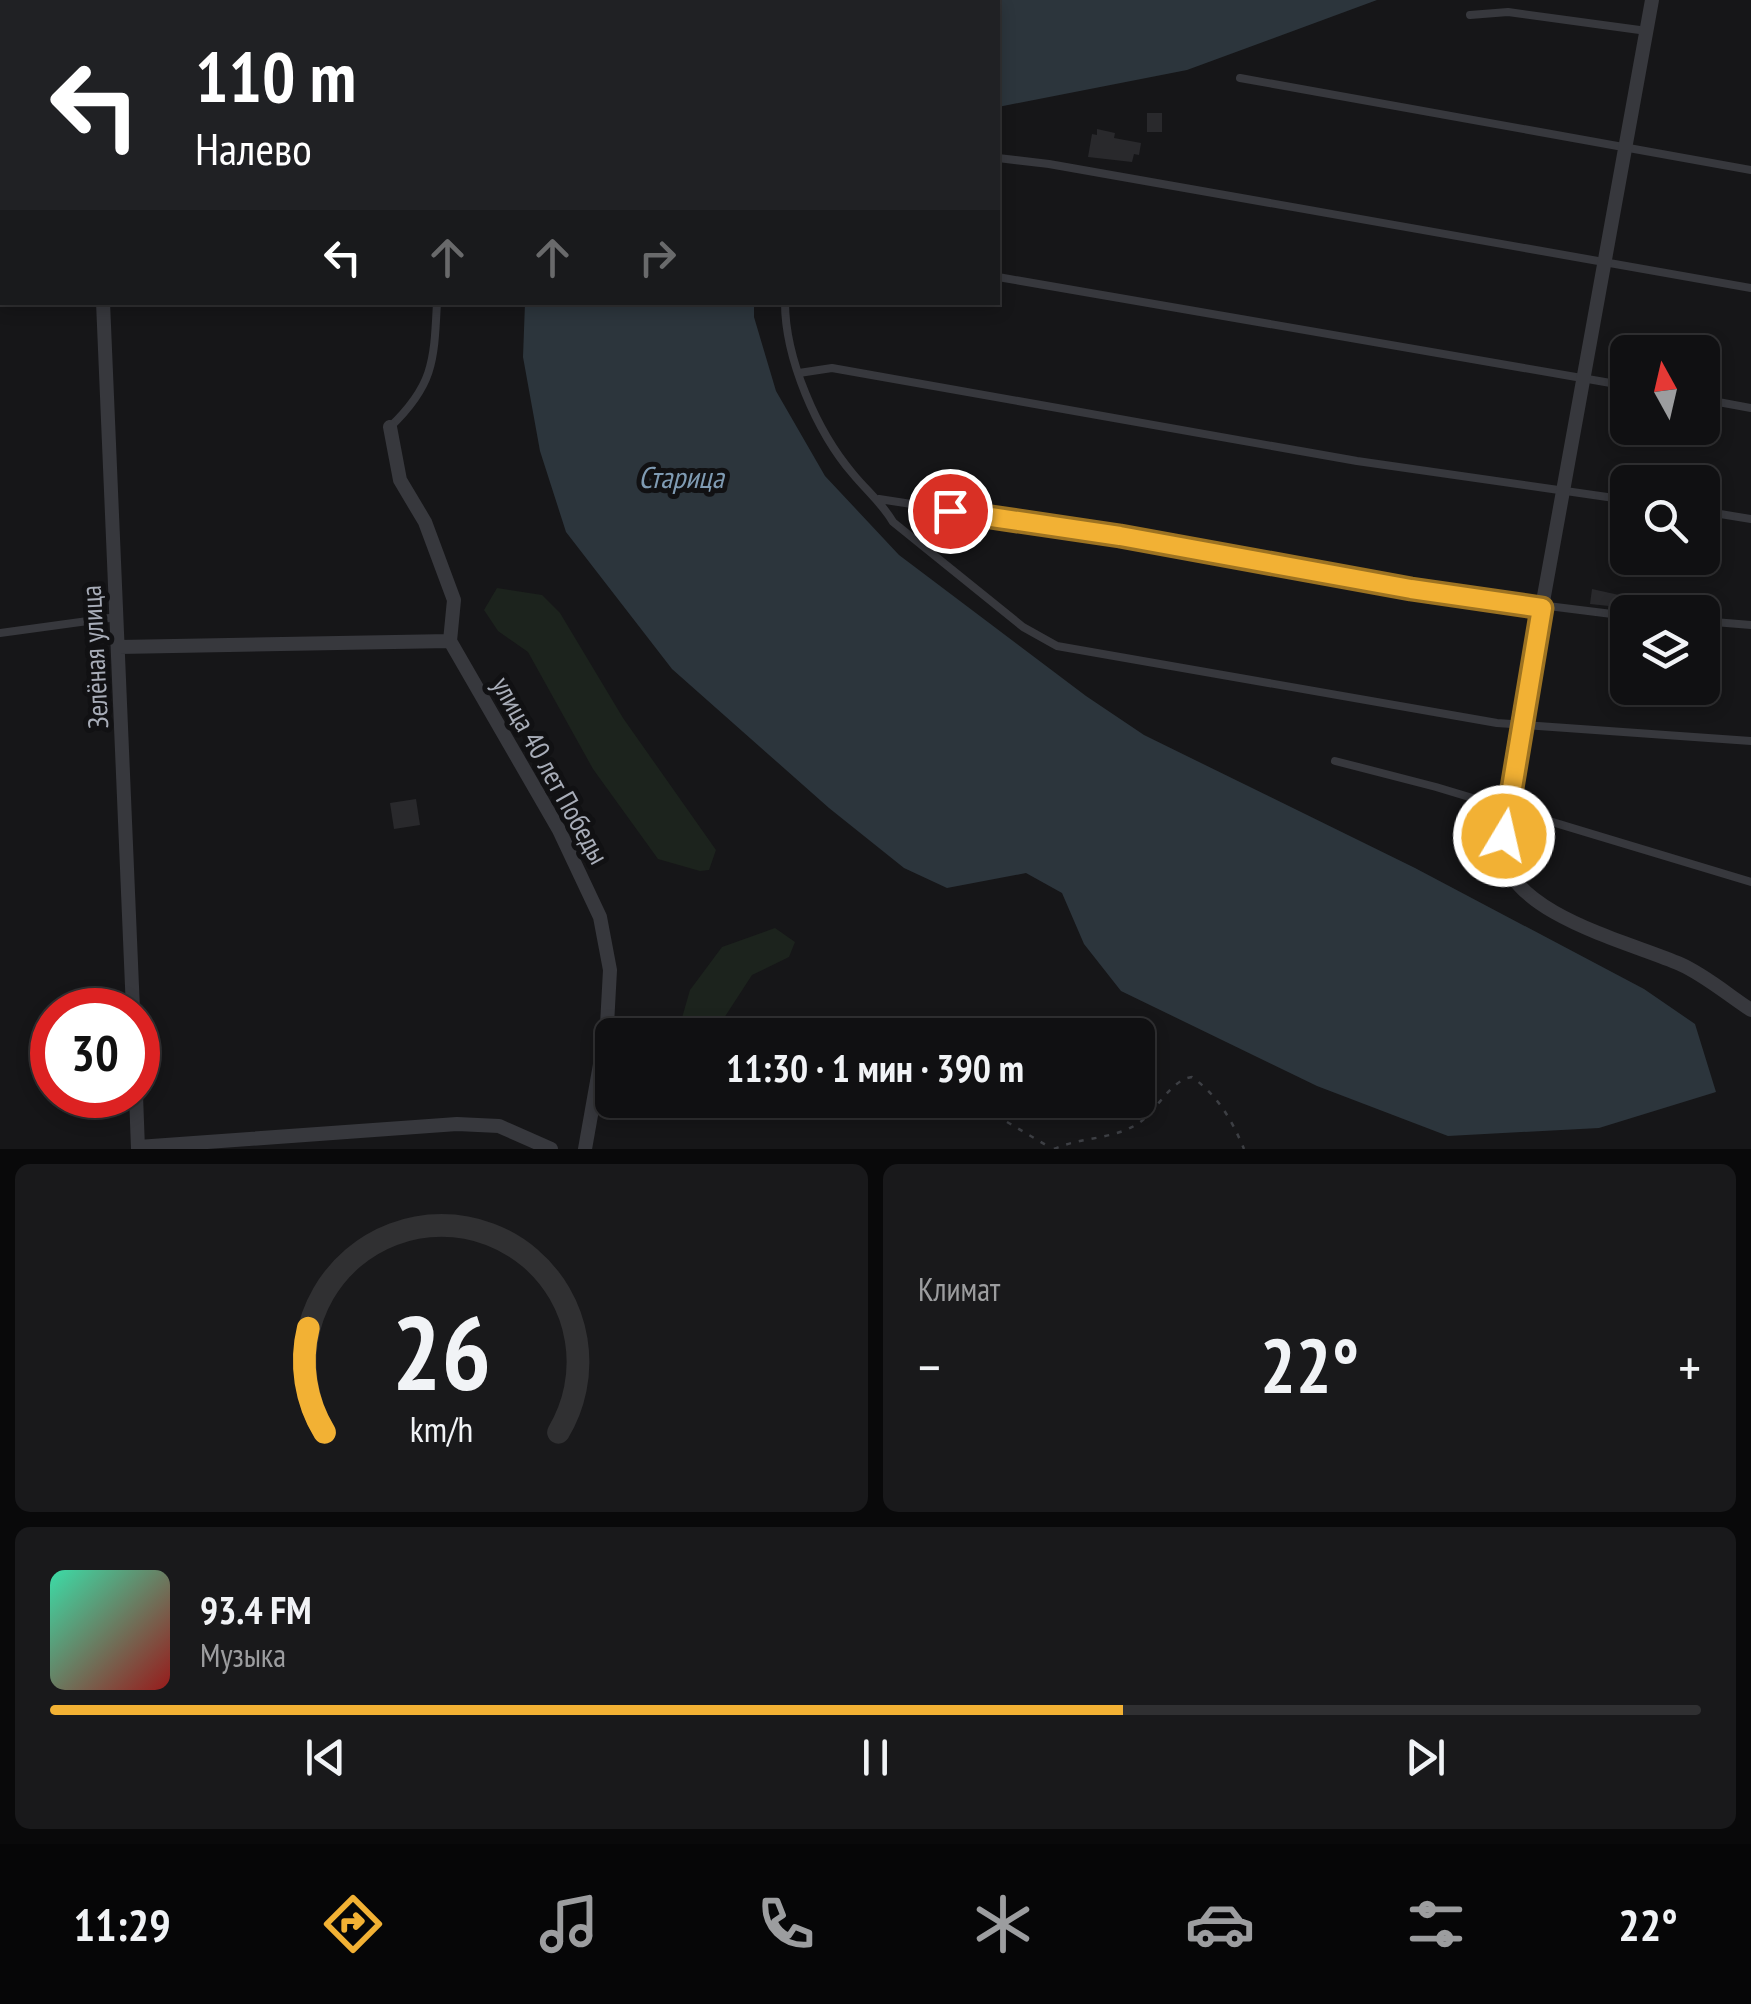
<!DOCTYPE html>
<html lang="ru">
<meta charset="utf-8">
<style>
body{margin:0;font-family:"PT Sans Narrow",sans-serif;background:#19191b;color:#f1f3f6;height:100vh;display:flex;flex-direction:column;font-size:38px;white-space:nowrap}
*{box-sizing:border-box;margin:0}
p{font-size:32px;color:#9c9d9f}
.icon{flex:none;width:55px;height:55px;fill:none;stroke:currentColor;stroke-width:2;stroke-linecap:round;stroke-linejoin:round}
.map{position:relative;height:1149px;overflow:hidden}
.drawer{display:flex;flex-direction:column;gap:15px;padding:15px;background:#09090a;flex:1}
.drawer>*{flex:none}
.top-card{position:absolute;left:0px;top:0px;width:1000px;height:305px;box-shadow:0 5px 15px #0003,0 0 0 2px #303032;background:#202124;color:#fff;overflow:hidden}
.needle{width:65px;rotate:352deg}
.buttons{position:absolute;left:1610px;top:335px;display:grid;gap:20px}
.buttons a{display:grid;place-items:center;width:110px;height:110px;border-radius:15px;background:#101012;box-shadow:0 5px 15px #0003,0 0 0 2px #303032;font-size:50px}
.speed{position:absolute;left:30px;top:988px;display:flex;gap:20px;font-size:50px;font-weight:700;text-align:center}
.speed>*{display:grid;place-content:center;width:130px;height:130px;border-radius:50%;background:#101012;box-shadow:0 5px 15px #0003,0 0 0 2px #303032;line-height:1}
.speed .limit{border:15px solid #d22;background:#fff;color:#111}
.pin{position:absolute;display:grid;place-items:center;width:85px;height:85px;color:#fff;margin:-42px;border:5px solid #fff;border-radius:50%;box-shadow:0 2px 10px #0007}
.me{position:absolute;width:110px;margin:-55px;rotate:9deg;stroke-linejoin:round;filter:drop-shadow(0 0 8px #0008)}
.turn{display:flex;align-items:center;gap:35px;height:210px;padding:0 30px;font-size:45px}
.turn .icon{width:130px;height:130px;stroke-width:2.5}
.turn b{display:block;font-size:70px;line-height:85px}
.lanes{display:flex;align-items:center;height:95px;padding:0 30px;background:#0003;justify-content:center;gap:50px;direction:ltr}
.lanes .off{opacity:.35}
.big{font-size:75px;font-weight:600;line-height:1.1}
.drawer .tile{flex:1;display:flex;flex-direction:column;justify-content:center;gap:15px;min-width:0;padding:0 35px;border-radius:15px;background:#19191b}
.drawer .dial{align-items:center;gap:0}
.dial svg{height:260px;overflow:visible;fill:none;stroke:#303032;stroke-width:7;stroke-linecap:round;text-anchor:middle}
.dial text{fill:#f1f3f6;stroke:none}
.song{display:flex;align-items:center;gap:30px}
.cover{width:120px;height:120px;border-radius:15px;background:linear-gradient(135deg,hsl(160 70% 55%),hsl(0 70% 35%))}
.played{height:10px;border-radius:5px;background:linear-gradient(90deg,#f2b134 65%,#303032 65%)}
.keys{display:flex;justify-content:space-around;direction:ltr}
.heat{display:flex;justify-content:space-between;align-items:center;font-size:55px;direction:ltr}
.drawer .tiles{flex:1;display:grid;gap:15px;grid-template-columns:1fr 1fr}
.tile:last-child{grid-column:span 2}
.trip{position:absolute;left:595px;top:1018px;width:560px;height:100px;border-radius:15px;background:#101012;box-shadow:0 5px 15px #0003,0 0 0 2px #303032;font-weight:600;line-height:100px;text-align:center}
.menu{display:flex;height:160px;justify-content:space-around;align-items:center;background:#060607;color:#9c9d9f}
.menu .icon{width:70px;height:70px}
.menu .active{color:#f2b134}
.menu b{font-size:45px;color:#f1f3f6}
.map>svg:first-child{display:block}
.green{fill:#1c231d}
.water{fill:#2c353c}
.building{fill:#29292c}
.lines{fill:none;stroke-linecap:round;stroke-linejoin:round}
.path{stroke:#3d3f44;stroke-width:2.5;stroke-dasharray:5 8;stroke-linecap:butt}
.lane{stroke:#37383d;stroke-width:8}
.street{stroke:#37383d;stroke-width:14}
.route-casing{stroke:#9d7322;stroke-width:25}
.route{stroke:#f2b134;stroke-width:18}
.labels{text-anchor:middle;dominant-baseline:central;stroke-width:10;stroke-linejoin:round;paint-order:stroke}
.street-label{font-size:28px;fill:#a8adb8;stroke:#111113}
.water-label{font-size:30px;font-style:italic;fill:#7f9bb3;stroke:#111113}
</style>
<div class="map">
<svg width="1751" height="1149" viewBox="0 0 1751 1149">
<rect width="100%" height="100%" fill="#161618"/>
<path class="green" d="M497,588l45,7 18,18 63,105 93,132 -7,20 -9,1 -42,-12 -65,-90 -65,-117 -30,-21 -14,-21z
M775,928l20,14 -6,15 -37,18 -39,60h-36l13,-45 32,-43z"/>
<path class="water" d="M705,0h672l-190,70 -189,37v-105h-295z
M525,303h229v14l22,74 49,85 74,79 187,141 58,39 271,133 229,121 51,35 21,68 -117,36 -151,8 -131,-50 -196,-95 -37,-47 -22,-51 -36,-20 -79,15 -43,-20 -75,-60 -157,-139 -106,-137 -26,-81 -17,-94z"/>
<path class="building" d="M1147,113h15v19h-15z
M1097,129l18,4 -1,5 27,5 -2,12 -5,-1 -2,8 -44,-5 4,-23 5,1z
M1592,589l36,8v11l-38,-4z
M416,799l4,26 -26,4 -4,-26z"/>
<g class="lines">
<path class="path" d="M1007,1122l44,26
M1054,1149c26,-12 59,-9 85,-26 18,-12 31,-43 53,-46 26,19 40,43 52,72"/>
<path class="lane" d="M591,2l2,-2
M1470,15l38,-3 139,19
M1240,78l511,92
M998,158l51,6 702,124
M998,277l630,109
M785,302c0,57 32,130 68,172 14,17 29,29 40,48l130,105 34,19 440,77 254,18
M799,373l33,-5 525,93 271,39
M1702,399l49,9
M390,427c44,-42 44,-66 47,-125
M879,499l240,37 292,53 217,27
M1702,511l49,8
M1702,621l49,4
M0,633l117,-16
M1335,761l101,26 315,95"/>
<path class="street" d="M1652,0l-110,607 -39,247c10,61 127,88 177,110 25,11 48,31 71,46
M403,2l7,-2
M0,149h2
M103,302l30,708
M390,427l10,53 25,42 29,78 -4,41 109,189 41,87 10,53 -3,55 -22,124
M119,647l331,-6
M136,1095l2,54
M138,1147l319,-23 42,2 52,23"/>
</g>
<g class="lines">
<g class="route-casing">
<path id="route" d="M950,511l170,25 291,53 131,19 -38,228"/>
</g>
<use href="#route" class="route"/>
</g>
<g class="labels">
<g class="street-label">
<text transform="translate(94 657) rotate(-93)">Зелёная улица</text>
<text transform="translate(551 770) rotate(61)">улица 40 лет Победы</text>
</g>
<g class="water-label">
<text x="681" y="476">Старица</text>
</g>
</g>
</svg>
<div class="buttons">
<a><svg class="needle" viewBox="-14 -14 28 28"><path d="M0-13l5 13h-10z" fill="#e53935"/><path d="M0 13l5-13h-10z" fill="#9c9d9f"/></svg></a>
<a><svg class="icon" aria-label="search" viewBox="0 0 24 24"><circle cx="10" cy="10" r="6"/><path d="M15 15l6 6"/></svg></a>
<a><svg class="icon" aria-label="layers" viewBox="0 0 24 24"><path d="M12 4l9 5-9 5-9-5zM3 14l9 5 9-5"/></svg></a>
</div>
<div class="speed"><div class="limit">30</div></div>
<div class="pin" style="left:950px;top:511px;background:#d93025"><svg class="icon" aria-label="arrive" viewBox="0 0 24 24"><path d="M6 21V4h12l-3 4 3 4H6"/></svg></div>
<svg class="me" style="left:1504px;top:836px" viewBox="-20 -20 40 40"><circle r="17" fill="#f2b134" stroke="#fff" stroke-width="3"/><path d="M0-11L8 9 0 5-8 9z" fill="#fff"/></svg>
<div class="trip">11:30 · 1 мин · 390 m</div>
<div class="top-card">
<div class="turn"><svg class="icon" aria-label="left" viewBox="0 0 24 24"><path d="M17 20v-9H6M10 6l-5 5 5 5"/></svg><div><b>110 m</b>Налево</div></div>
<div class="lanes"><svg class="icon" aria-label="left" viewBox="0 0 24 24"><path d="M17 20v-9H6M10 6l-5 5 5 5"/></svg><svg class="icon off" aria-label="ahead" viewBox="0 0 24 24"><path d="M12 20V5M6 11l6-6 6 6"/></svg><svg class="icon off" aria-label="ahead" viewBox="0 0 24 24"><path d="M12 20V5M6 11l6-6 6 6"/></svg><svg class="icon off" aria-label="right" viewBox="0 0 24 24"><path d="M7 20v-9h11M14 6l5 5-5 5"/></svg></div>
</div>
</div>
<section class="drawer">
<div class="tiles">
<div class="tile dial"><svg viewBox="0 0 100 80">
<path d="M14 69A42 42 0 1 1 86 69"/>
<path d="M14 69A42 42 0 0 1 9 37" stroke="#f2b134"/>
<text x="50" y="56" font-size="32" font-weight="700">26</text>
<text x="50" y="72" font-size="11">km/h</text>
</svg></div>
<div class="tile"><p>Климат</p>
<div class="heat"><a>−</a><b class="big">22°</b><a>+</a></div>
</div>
<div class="tile">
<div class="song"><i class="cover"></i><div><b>93.4 FM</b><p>Музыка</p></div></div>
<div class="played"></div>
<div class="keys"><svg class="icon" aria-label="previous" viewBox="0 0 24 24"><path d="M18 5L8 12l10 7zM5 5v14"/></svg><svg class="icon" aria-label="pause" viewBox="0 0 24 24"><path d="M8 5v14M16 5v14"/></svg><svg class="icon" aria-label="next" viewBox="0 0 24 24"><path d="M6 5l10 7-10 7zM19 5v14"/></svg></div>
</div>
</div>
</section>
<nav class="menu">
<b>11:29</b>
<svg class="icon active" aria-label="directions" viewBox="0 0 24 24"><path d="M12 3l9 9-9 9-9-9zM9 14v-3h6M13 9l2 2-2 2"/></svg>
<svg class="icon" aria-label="music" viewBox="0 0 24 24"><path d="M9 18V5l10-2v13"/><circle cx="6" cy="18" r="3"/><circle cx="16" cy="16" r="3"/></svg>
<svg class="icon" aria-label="phone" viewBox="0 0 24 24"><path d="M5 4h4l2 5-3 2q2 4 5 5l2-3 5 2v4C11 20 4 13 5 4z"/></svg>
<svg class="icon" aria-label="climate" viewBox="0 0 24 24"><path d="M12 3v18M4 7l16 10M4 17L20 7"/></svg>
<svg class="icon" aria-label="car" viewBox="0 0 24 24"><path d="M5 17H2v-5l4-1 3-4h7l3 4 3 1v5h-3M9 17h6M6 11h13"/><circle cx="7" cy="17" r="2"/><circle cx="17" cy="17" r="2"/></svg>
<svg class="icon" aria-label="filters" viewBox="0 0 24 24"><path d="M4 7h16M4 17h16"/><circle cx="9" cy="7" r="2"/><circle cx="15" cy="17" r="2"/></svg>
<b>22°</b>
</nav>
